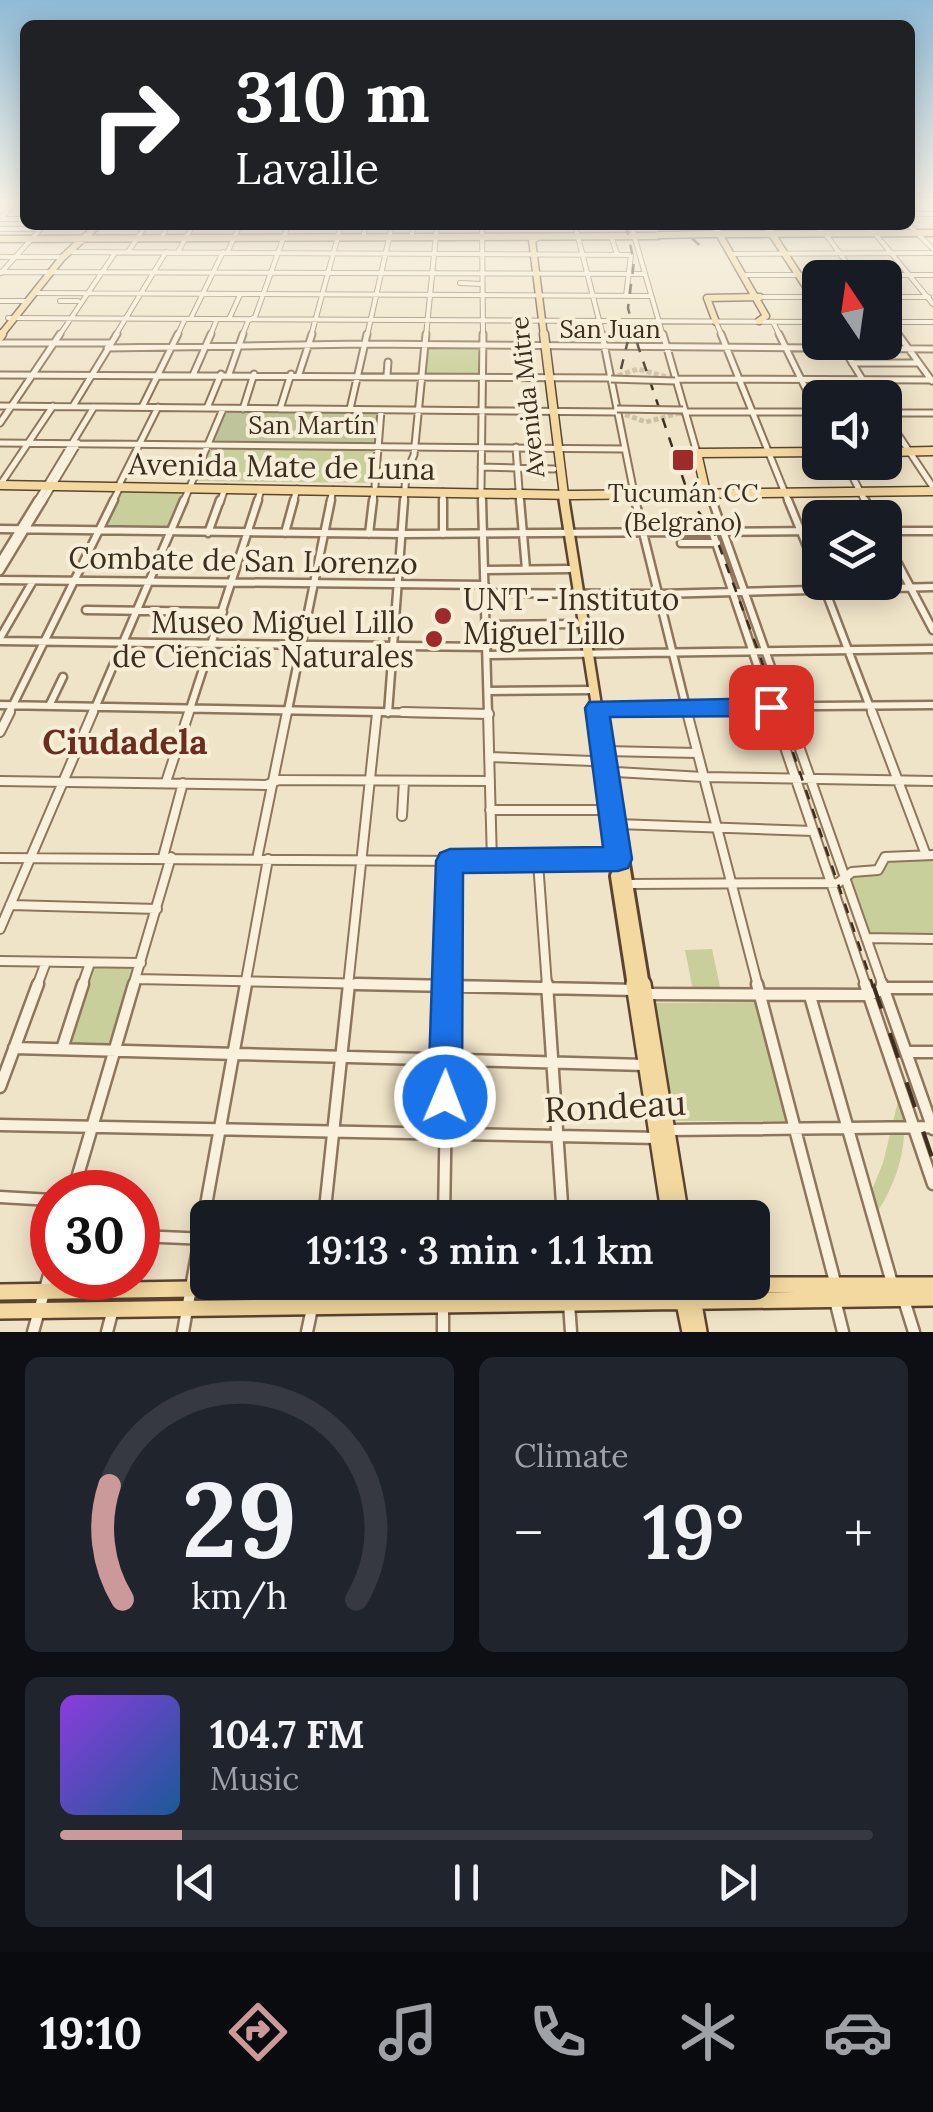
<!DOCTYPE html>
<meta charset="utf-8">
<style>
body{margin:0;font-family:Lora,serif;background:#20242c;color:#f1f3f6;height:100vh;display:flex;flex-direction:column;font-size:38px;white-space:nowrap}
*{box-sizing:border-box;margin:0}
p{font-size:32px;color:#9ea1a6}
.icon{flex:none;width:55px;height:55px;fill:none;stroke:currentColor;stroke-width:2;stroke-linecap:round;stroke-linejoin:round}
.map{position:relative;height:1332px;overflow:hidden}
.details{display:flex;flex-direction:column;gap:25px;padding:25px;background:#0d0f14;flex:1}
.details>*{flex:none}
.hud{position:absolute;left:20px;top:20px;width:895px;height:210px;border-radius:15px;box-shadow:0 5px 25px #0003;background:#202124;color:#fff;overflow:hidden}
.needle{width:65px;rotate:347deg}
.buttons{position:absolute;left:802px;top:260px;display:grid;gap:20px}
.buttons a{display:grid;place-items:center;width:100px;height:100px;border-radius:15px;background:#171b24;box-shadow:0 5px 25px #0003;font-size:50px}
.speed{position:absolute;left:30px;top:1170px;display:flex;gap:20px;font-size:50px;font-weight:700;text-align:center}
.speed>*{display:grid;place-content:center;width:130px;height:130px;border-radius:50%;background:#171b24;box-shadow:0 5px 25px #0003;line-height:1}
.speed .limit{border:15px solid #d22;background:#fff;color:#111}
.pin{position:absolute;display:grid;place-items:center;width:85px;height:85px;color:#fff;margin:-42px;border-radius:20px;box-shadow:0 5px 15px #0006}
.me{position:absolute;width:110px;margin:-55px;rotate:1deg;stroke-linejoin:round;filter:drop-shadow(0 0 8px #0008)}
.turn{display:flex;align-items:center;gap:35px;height:210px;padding:0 50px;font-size:45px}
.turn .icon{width:130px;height:130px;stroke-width:2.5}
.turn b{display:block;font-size:70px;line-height:85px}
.big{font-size:75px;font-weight:600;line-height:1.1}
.details .widget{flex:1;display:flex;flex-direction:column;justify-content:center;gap:15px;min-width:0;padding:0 35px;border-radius:15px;background:#20242c}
.details .dial{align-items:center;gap:0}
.dial svg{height:260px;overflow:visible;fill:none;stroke:#363941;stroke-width:7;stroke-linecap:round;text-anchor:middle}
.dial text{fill:#f1f3f6;stroke:none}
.song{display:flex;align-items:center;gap:30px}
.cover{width:120px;height:120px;border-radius:15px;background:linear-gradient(135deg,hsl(270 70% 55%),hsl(210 70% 35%))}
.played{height:10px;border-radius:5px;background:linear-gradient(90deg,#cc999b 15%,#363941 15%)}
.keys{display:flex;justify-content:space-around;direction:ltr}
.heat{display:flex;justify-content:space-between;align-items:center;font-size:55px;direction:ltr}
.details .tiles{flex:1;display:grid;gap:25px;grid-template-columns:1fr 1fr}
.widget:last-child{grid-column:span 2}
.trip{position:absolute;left:190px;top:1200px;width:580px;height:100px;border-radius:15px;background:#171b24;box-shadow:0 5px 25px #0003;font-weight:600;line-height:100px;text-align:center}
.dock{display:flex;height:160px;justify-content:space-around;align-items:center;background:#090b0e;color:#9ea1a6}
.dock .icon{width:70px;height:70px}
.dock .on{color:#cc999b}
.dock b{font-size:45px;color:#f1f3f6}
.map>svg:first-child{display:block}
.green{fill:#c9cf9b}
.cemetery{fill:#bfc49a}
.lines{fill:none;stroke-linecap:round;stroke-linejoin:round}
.minor-tunnel{stroke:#ccc0a6;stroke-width:5;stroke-dasharray:5 2.5;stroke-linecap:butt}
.minor-far4-casing{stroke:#8d765c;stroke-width:6}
.minor-far3-casing{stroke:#8d765c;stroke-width:9}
.minor-far2-casing{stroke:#8d765c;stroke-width:11}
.minor-far1-casing{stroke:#8d765c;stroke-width:12}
.minor-casing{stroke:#8d765c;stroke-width:15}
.major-far4-casing{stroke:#5b4430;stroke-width:9}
.major-far3-casing{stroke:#5b4430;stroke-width:11}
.major-far2-casing{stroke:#5b4430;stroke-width:14}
.major-far1-casing{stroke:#5b4430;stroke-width:18}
.major-casing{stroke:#5b4430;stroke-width:20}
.minor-far4{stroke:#faf1dc;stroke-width:4}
.minor-far3{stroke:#faf1dc;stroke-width:5}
.minor-far2{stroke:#faf1dc;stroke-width:6}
.minor-far1{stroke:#faf1dc;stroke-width:8}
.minor{stroke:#faf1dc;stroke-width:10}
.major-far4{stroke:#f3d9a0;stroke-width:6}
.major-far3{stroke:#f3d9a0;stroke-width:8}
.major-far2{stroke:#f3d9a0;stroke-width:9}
.major-far1{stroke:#f3d9a0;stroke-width:12}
.major{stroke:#f3d9a0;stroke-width:15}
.rail-far1{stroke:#3d2e20;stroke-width:2.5;stroke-dasharray:10 10;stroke-linecap:butt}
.rail{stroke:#3d2e20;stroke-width:4;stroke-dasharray:26 26;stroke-linecap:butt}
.minor-bridge-casing{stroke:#8d765c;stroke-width:9;stroke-linecap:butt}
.major-bridge-casing{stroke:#5b4430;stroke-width:9;stroke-linecap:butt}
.minor-bridge{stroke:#faf1dc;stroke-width:5}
.major-bridge{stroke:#f3d9a0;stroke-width:6}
.route{fill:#1a73e8;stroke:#114b97;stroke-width:2.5}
.poi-dot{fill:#9e2a2b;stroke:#f7eed8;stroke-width:4}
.labels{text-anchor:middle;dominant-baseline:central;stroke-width:8;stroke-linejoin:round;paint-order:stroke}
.far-street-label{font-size:25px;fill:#3d2e20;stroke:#f7eed8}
.far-poi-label{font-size:25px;fill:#3d2e20;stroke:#f7eed8}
.street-label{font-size:30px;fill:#3d2e20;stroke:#f7eed8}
.poi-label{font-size:30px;fill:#3d2e20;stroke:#f7eed8;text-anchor:start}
.quarter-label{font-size:35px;font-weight:bold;fill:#6b2e1e;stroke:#f7eed8}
.near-street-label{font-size:35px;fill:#3d2e20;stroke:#f7eed8}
</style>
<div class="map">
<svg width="933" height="1332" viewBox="0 0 933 1332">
<rect width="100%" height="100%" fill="#f0e4c8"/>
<path class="green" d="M429,346l49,1 1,27 -55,-1z
M212,447l162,3 -3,33 -175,-2z
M123,489l60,1 -18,40 -61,-1z
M893,857h40v78l-63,-2 -20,-52 4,-7 26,-1z
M712,949l9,42h-28l-8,-41z
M93,966l42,1 -24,79 -44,-1z
M757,1002l30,119h-114l-21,-118z
M899,1097c13,36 0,84 -22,115l-6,-20 12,-29z
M325,1291h235v9h-237z"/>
<path class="cemetery" d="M226,411l154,2 -5,31 -162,-1z"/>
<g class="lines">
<path class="minor-tunnel" d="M611,378l27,-9 36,10
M618,412l28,10 38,-10"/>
<g class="minor-far4-casing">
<path id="minor-far4" d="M910,214h23
M0,219h25
M0,219l13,-14
M482,225l1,111
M575,225l28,111
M631,225l32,111
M814,225l13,11 30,41
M862,225l15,11 56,68
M909,225l24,24
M0,229h39
M412,233l2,-8
M364,234l1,-9
M163,235l5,-10
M611,236l6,18
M228,251l12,-26
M70,252l561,3 -5,41
M128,252l18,-27
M178,252l15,-27
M732,254l201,-1
M0,257h64
M0,272l644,2
M1,273l43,-48
M744,275h189
M460,283l22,1
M34,293l615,3
M761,297h59
M885,297h44
M0,301h27
M60,301h18
M885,315l15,21
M8,318l812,4
M191,318l32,-66
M229,319l11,-24
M716,322l6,14
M773,322l7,14
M891,322h42
M59,336l56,-83
M115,336l51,-84
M177,336l8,-17
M210,336l7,-17
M242,336l6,-15 7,-4 33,-92
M311,336l30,-111
M367,336l25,-111
M426,336l11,-111"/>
</g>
<g class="minor-far3-casing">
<path id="minor-far3" d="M602,334l34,169
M663,334l34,119
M721,334l68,169
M779,334l41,84
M898,334l34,47
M0,343h110
M107,348l256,-4 570,5
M843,348l31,50
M852,363h67
M229,374l14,-40
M299,374l13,-40
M0,375l611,3
M193,375l18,-41
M387,375l1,-13
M674,379l259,1
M0,406l618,6
M73,406l44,-72
M142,407l36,-73
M207,408l14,-34
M243,409l11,-35
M280,409l11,-35
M350,409l17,-75
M684,412h136
M885,413h48
M885,415l48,72
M0,423l60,-89
M0,443l625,6
M516,447l3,43
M845,462l21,41
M481,467l73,2
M2,482l51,-76
M120,483l38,-76
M375,486l6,-75
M481,489l2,-155
M443,492v11
M482,493v10
M519,493l1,10
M710,494l3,9
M36,503l58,-96
M42,503l36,-60
M112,503l8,-16
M183,503l40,-94
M220,503l5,-15
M257,503l4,-13
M293,503l4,-14
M330,503l3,-13
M373,503l1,-13
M404,503l2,-30 8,-18 12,-121"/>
</g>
<g class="minor-far2-casing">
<path id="minor-far2" d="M443,500v34
M482,500l6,215
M520,500l6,69
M635,500l53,215
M712,500l76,215
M788,500l32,78
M865,500l9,18
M0,529l404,5 416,-3
M712,531l62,184
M885,531h48
M208,533l12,-33
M285,533l9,-33
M369,534l4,-34
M885,539l48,91
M681,543h36
M0,562l38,-62
M485,570l84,-1
M0,571l43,-71
M0,580l485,5
M822,582l51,133
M486,593l173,1 274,-7
M86,610l137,2
M487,625l90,-1
M0,638l33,-57
M0,641l487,6
M488,655l445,-6
M488,691l105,-1
M0,705l489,9
M49,706l14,-29
M591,708l342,-3
M388,713l16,-213
M8,715l106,-215
M92,715l92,-215
M188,715l70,-215
M287,715l44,-215"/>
</g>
<g class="minor-far1-casing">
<path id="minor-far1" d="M403,712l86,2
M488,712l4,150
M687,712l71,274
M773,712l93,274
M787,712l96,274
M872,712l54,143
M0,732l10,-20
M605,751l92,2
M490,757l102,4 24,11 87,5 230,4
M0,781l266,4 13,-5 211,1
M166,782l23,-70
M490,810h117
M402,816l2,-35
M617,824l196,7
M163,857l20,-74
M0,858l615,4 6,-6
M257,859l30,-147
M538,862l9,124
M628,884l210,-1 14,-11 26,-2 7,-13 48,-2
M10,905l147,4
M0,929l93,-217
M866,938l67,1
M0,961l141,2
M136,979l333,7
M37,986l9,-24
M82,986l8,-23
M133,986l38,-129
M245,986l23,-127
M348,986l29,-273
M448,986l2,-125"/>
</g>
<g class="minor-casing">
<path id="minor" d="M356,984l279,6
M547,984l16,234
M757,984l78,298
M865,984l68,200
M882,984l51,145
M646,994l224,1 13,-7h50
M810,996l82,287
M14,1048l631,17
M62,1049l21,-65
M906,1052h27
M0,1087l38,-103
M0,1125l658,13
M668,1130l265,-3
M73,1192l61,-208
M0,1197l52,3
M324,1218l25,-234
M444,1218l4,-234
M138,1236l70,3
M835,1300l8,32
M904,1300l10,32
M569,1303l2,29
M443,1308v24
M33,1332l19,-68
M107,1332l6,-23
M183,1332l63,-348
M307,1332l9,-43"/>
</g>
<g class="major-far4-casing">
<path id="major-far4" d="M714,225l52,91 -7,5
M766,225l54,83
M711,234l222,-1
M536,238l-4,2 12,96
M0,239l658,-3
M716,322l-9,-24 53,-1
M0,336l62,-78 36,-33"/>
</g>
<g class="major-far3-casing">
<path id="major-far3" d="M544,334l21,169
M0,337l2,-3
M841,342l2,6
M885,452l48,-1
M0,485l573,10 360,-4
M706,493l-9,-40 123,-1"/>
</g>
<g class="major-far2-casing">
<path id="major-far2" d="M564,500l34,215"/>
</g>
<g class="major-far1-casing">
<path id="major-far1" d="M598,712l45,274
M617,876l17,110"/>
</g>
<g class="major-casing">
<path id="major" d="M634,984l36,234
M643,984l38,234
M0,1292l444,-7h489
M682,1293l8,39
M692,1293l7,39
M0,1311l933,-13"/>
</g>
<use href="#minor-far4" class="minor-far4"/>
<use href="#minor-far3" class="minor-far3"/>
<use href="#minor-far2" class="minor-far2"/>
<use href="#minor-far1" class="minor-far1"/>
<use href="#minor" class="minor"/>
<use href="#major-far4" class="major-far4"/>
<use href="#major-far3" class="major-far3"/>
<use href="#major-far2" class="major-far2"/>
<use href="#major-far1" class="major-far1"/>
<use href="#major" class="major"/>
<path class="rail-far1" d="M626,225l8,37 -6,46 10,38 53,156 23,30 45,121 114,333
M677,225l28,25
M621,369l9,-37"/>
<path class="rail" d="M873,984l60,176"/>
<g class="minor-bridge-casing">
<path id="minor-bridge" d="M611,379l64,2
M617,409l66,1"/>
</g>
<g class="major-bridge-casing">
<path id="major-bridge" d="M658,235l53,-1"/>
</g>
<use href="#minor-bridge" class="minor-bridge"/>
<use href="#major-bridge" class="major-bridge"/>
</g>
<linearGradient id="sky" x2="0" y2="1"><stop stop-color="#8fbad6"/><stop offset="0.52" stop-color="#f8f3e6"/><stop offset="1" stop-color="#f8f3e6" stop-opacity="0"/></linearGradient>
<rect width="933" height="392" fill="url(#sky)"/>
<path class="route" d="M771,698l12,9 -12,9 -161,1 22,142 -4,9 -10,3 -155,2 -1,224 -5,12 -12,5 -12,-5 -5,-12 8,-236 4,-8 10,-4 153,-2 -18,-139 4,-6z"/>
<g class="poi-dot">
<rect x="671" y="448" width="24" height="24" rx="5"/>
<circle cx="443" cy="616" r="10"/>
<circle cx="434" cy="639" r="10"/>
</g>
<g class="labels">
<g class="far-street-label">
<text x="610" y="329">San Juan</text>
<text transform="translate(527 397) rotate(-96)">Avenida Mitre</text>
<text x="312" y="425">San Martín</text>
</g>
<g class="far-poi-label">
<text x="683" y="493">Tucumán CC<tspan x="683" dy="29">(Belgrano)</tspan></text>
</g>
<g class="street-label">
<text transform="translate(282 466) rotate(1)">Avenida Mate de Luna</text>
<text transform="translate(243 560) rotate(1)">Combate de San Lorenzo</text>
</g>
<g class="poi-label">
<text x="463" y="599">UNT - Instituto<tspan x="463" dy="34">Miguel Lillo</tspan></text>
<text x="414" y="622" text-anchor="end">Museo Miguel Lillo<tspan x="414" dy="34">de Ciencias Naturales</tspan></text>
</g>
<g class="quarter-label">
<text x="125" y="741">Ciudadela</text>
</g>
<g class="near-street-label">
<text transform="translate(615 1106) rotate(-3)">Rondeau</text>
</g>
</g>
</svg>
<div class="buttons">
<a><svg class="needle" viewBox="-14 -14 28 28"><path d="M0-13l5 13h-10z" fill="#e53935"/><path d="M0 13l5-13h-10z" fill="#9ea1a6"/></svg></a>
<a><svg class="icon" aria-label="sound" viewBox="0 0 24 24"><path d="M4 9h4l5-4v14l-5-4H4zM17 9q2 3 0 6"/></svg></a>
<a><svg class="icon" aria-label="layers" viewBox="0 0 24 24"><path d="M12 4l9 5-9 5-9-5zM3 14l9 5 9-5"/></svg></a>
</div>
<div class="speed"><div class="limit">30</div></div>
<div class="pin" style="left:771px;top:707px;background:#d93025"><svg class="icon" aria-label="arrive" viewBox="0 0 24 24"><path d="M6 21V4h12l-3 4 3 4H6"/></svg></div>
<svg class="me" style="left:445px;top:1097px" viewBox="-20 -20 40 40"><circle r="17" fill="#1a73e8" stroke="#fff" stroke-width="3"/><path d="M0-11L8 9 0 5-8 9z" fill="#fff"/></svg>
<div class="trip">19:13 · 3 min · 1.1 km</div>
<div class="hud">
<div class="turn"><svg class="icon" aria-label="right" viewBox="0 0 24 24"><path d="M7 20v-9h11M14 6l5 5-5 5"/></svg><div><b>310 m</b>Lavalle</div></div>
</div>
</div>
<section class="details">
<div class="tiles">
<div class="widget dial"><svg viewBox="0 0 100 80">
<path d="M14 69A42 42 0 1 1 86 69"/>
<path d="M14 69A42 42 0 0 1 10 34" stroke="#cc999b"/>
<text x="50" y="56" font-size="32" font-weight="700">29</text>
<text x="50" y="72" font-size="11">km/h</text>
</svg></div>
<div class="widget"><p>Climate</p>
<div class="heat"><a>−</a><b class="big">19°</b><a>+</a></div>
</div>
<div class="widget">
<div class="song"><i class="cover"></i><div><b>104.7 FM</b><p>Music</p></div></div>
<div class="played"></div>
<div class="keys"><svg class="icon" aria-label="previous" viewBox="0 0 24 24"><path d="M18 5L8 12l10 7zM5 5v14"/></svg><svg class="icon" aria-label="pause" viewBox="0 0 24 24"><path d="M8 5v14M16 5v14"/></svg><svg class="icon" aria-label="next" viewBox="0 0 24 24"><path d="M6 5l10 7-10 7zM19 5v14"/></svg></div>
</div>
</div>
</section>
<nav class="dock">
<b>19:10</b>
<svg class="icon on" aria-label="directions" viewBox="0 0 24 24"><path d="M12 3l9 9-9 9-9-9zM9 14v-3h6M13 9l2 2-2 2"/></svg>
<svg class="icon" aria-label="music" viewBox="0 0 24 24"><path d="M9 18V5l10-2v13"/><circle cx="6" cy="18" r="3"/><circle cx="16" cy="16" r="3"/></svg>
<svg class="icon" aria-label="phone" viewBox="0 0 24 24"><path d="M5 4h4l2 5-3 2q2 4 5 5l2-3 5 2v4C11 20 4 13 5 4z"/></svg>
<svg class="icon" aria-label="climate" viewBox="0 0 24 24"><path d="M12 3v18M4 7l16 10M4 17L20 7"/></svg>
<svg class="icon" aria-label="car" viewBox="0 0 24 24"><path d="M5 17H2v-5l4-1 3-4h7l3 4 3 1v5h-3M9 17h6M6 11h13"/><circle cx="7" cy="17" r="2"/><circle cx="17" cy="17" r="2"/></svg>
</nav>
